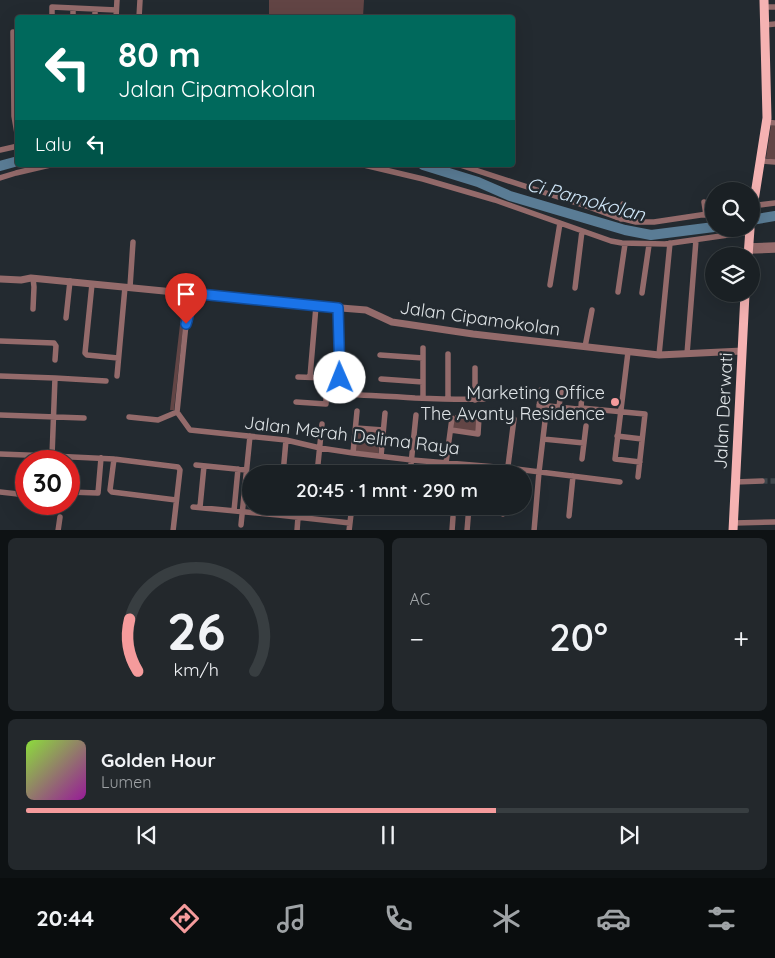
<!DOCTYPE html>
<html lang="id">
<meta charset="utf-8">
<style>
body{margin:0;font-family:Quicksand,sans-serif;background:#23282c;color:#f1f3f6;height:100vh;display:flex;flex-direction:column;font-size:19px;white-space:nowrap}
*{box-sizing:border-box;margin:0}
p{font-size:16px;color:#9fa3a6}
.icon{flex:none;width:28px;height:28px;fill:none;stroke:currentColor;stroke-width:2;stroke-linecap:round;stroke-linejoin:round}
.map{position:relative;height:530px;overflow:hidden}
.details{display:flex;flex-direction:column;gap:8px;padding:8px;background:#0e1214;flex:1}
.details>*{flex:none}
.top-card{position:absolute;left:15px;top:15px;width:500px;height:152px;border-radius:5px;box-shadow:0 5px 20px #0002,0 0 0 1px #383e41;background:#00695c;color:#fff;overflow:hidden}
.buttons{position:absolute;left:705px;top:182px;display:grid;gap:10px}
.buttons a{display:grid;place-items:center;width:55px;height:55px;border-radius:50%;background:#1a2024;box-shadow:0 5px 20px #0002,0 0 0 1px #383e41;font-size:25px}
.speed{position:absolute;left:15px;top:450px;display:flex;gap:10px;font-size:25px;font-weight:700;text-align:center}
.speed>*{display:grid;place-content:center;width:65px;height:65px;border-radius:50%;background:#1a2024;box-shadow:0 5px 20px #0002,0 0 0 1px #383e41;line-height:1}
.speed .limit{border:8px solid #d22;background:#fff;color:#111}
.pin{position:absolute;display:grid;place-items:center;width:42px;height:42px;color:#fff;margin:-51px -21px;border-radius:50% 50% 50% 0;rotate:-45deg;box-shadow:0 0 5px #0007}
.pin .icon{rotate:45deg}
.me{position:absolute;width:55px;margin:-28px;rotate:359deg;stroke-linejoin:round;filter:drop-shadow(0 0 4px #0008)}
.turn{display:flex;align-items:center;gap:18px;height:105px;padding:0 20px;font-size:22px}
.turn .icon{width:65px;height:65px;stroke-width:2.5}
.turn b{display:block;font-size:35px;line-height:42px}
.then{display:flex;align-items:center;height:48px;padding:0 20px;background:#0003;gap:10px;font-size:19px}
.big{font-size:38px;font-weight:600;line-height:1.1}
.details .tile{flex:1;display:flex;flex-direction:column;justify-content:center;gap:8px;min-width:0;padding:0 18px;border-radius:8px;background:#23282c}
.details .dial{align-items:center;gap:0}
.dial svg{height:130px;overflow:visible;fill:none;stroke:#383e41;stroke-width:7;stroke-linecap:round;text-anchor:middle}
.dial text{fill:#f1f3f6;stroke:none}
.song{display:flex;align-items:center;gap:15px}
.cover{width:60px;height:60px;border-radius:8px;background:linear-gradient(135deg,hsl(90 70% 55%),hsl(300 70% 35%))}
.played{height:5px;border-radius:2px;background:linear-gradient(90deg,#f59b9c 65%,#383e41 65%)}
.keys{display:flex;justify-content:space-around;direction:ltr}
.heat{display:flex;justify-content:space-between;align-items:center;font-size:28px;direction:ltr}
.details .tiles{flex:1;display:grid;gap:8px;grid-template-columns:1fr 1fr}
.tile:last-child{grid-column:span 2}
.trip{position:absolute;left:242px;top:465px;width:290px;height:50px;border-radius:25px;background:#1a2024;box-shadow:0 5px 20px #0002,0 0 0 1px #383e41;font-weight:600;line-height:50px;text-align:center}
.dock{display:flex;height:80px;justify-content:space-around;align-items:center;background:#0a0d0e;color:#9fa3a6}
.dock .icon{width:35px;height:35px}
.dock .active{color:#f59b9c}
.dock b{font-size:22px;color:#f1f3f6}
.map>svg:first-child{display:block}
.green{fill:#624545}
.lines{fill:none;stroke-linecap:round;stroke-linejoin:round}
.river{stroke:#5a7c95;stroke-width:10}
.minor-tunnel{stroke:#3f464b;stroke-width:5.5;stroke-dasharray:5.5 3;stroke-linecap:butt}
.minor{stroke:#946b6b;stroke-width:5.5}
.tertiary{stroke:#946b6b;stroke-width:7}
.primary{stroke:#f5b2b2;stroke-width:9}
.route-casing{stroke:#114b97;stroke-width:12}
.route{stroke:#1a73e8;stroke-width:9}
.poi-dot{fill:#f59b9c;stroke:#232a30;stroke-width:2}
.labels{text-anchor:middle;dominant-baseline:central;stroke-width:5;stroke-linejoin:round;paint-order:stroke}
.street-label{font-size:18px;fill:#dee3e6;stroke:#232a30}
.poi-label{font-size:18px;fill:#dee3e6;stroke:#232a30;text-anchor:end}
.water-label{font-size:19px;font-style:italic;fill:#d0e7f9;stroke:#232a30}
</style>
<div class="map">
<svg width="775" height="531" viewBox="0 0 775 531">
<rect width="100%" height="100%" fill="#232a30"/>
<path class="green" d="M269,0h95l-1,17h-94z
M771,125l4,1v34l-9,-2z
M183,299l3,1 -12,110h-4z
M455,415h24l-2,17 -24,-3z
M357,429l24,3 -3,22 -23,-3z
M475,467l31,3v4h-32z"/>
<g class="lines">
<path class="river" d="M423,165l55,17 32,14 115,34 26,5 63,-8
M0,166l18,-5
M751,220l24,-4"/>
<path class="minor-tunnel" d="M762,481h13"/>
<path class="minor" d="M764,7h11
M52,18v-11l64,3
M73,18v-10
M95,18v-8
M116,18l1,-18
M139,18l1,-18
M765,25l10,-1
M13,32l1,84 4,23
M766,122l9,1
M0,150l18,-4
M761,161l14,1
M364,165l59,14 72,21 116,41 11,2 43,1 84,-12
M460,165l129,42 27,10 20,5h18l60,-9
M0,178l16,-5 34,-8
M704,202l2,13
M751,206l24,-3
M621,219l2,-15
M748,246l27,-1
M748,251l27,-1
M33,278l1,9 -1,22
M92,284l-7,69 2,2 31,3
M550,285l10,-62
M130,287l3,-45
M575,288l7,-57
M618,292l7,-48
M642,293l7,-48
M189,305l-3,7v12l-9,88 13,18 96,10 34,8 33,5 59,7 96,8 112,14
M338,308l2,70
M66,318l4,-37
M0,341l54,2 2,3 -1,14
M585,347l7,-37
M423,348v50
M628,352l-13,107 25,3
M448,354v45
M687,354l9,-114
M380,355l43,3
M659,355l11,-112
M0,376l55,2
M117,376l8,-89
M298,377l28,1
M310,377l6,-71
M381,379l42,3
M106,381l-51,-3 -3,78 62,3 64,8 2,3 -7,61
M340,394v-16h-14v15c29,2 59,3 89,5 23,1 46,2 69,1
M475,400v-32
M296,402l30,2v-11
M539,405l38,4 4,-1 64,6 -7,63
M559,407l2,-16
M581,408l1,-16
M0,415l84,3
M538,416l3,-26
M129,417l29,3 19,-8
M356,428l27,2
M451,430l27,4 1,-17
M617,436l25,3
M543,439l41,4
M353,453l4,-42
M0,454l52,2
M381,456l4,-43
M114,459l-4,31 2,2 64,8
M582,459l4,-33
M446,463l6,-45
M196,465l50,5
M283,474l3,-34
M317,474l5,-50
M410,474l6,-59
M507,474l7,-55
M735,482l27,-1
M0,492l18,2
M69,492l29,1 3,-35
M193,507l85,8 72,8
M200,507l4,-41
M234,511l4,-42
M503,514l1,-8
M278,515l1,-9
M569,516l4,-40
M734,523l41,-1
M241,525l9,-89
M58,531l2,-14
M297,531l1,-14
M349,531l3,-25
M452,531l1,-14
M467,531l2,-25
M534,531l5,-59 6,-51"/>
<path class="tertiary" d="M0,279l21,1 10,-2 285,28 50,4 26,12 81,12 186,21 83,-4"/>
<path class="primary" d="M751,220l16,-102 -3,-118
M748,256l2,-27
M733,531l12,-237"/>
</g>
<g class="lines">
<g class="route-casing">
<path id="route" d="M186,324c4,-10 3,-21 4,-31l148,15 2,70"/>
</g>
<use href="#route" class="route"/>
</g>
<circle class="poi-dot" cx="615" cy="402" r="5"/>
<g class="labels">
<g class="street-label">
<text transform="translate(480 318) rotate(8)">Jalan Cipamokolan</text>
<text transform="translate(723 411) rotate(-87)">Jalan Derwati</text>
<text transform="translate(352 435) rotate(7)">Jalan Merah Delima Raya</text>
</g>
<g class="poi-label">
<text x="605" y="392">Marketing Office<tspan x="605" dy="21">The Avanty Residence</tspan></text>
</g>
<g class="water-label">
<text transform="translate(586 199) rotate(15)">Ci Pamokolan</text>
</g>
</g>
</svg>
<div class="buttons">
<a><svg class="icon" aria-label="search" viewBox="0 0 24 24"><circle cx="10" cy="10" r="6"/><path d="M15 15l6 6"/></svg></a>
<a><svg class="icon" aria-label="layers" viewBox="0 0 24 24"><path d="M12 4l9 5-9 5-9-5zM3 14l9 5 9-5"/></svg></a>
</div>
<div class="speed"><div class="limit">30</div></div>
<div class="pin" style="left:186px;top:324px;background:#d93025"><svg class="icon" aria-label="arrive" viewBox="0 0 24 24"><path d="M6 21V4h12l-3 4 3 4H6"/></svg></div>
<svg class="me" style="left:340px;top:378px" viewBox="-20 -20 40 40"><circle r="19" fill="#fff"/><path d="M0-13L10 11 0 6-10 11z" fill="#1a73e8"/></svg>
<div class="trip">20:45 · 1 mnt · 290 m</div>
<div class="top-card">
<div class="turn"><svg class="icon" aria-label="left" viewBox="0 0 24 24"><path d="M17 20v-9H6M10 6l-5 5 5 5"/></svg><div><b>80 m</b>Jalan Cipamokolan</div></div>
<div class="then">Lalu<svg class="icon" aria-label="left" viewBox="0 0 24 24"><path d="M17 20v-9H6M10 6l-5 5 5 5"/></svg></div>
</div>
</div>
<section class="details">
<div class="tiles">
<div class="tile dial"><svg viewBox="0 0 100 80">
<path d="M14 69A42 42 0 1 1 86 69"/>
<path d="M14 69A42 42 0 0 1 9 37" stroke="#f59b9c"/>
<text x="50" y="56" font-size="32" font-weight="700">26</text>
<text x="50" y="72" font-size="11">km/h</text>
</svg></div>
<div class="tile"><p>AC</p>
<div class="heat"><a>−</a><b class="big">20°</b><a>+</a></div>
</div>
<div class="tile">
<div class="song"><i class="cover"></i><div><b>Golden Hour</b><p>Lumen</p></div></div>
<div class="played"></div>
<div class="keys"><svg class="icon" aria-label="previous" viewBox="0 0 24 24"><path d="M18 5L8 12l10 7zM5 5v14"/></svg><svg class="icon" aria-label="pause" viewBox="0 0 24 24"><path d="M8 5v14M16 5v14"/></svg><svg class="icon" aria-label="next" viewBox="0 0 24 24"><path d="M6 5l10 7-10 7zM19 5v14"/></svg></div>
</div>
</div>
</section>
<nav class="dock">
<b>20:44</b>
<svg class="icon active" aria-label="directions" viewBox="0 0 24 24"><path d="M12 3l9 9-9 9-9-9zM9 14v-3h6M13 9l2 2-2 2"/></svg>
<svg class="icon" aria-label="music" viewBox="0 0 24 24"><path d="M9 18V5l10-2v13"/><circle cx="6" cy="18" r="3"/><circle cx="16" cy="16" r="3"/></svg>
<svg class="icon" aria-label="phone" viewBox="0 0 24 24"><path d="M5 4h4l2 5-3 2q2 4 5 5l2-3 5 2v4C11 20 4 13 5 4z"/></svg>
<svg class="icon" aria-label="climate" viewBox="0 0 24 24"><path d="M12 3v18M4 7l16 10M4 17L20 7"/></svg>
<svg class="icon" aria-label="car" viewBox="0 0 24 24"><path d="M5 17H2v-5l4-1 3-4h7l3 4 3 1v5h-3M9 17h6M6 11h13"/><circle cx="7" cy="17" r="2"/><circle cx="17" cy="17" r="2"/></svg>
<svg class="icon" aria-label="filters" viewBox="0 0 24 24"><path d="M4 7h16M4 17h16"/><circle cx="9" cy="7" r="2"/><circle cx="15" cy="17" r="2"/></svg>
</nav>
